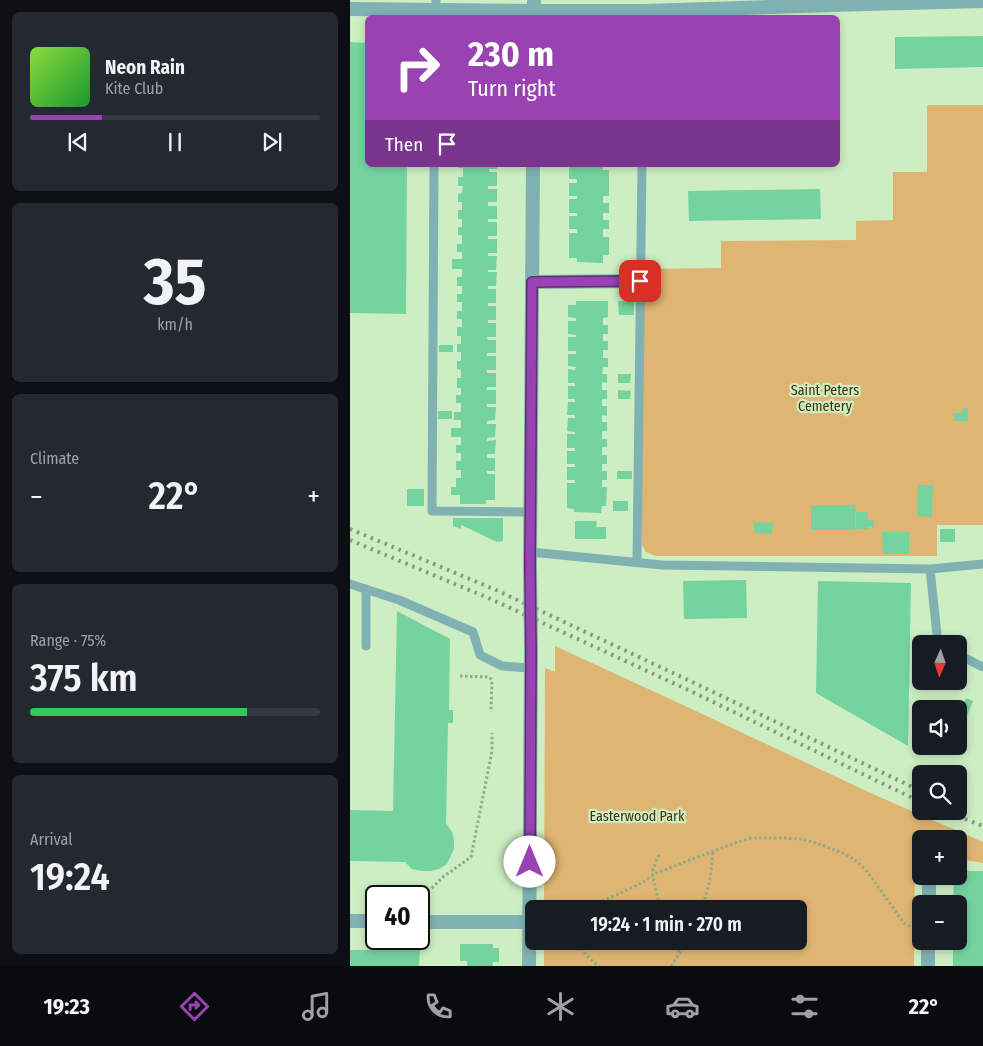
<!DOCTYPE html>
<meta charset="utf-8">
<style>
body{margin:0;font-family:"Fira Sans Condensed",sans-serif;background:#242831;color:#f1f3f6;height:100vh;display:flex;flex-direction:column;font-size:19px;white-space:nowrap}
*{box-sizing:border-box;margin:0}
p{font-size:16px;color:#9ea1a6}
.icon{flex:none;width:28px;height:28px;fill:none;stroke:currentColor;stroke-width:2;stroke-linecap:round;stroke-linejoin:round}
.map{position:relative;flex:1;overflow:hidden}
.drawer{display:flex;flex-direction:column;gap:12px;padding:12px;background:#0d0f14;width:350px}
.drawer>*{flex:none}
.guide{position:absolute;left:15px;top:15px;width:475px;height:152px;border-radius:8px;box-shadow:0 2px 8px #0003;background:#9843b1;color:#fff;overflow:hidden}
.needle{width:32px;rotate:183deg}
.tools{position:absolute;left:562px;top:635px;display:grid;gap:10px}
.tools a{display:grid;place-items:center;width:55px;height:55px;border-radius:8px;background:#171b24;box-shadow:0 2px 8px #0003;font-size:25px}
.speed{position:absolute;left:15px;top:885px;display:flex;gap:10px;font-size:25px;font-weight:700;text-align:center}
.speed>*{display:grid;place-content:center;width:65px;height:65px;border-radius:50%;background:#171b24;box-shadow:0 2px 8px #0003;line-height:1}
.speed .limit{border:2px solid #111;border-radius:8px;background:#fff;color:#111}
.pin{position:absolute;display:grid;place-items:center;width:42px;height:42px;color:#fff;margin:-21px;border-radius:10px;box-shadow:0 2px 8px #0006}
.me{position:absolute;width:55px;margin:-28px;rotate:0deg;stroke-linejoin:round;filter:drop-shadow(0 0 4px #0008)}
.turn{display:flex;align-items:center;gap:18px;height:105px;padding:0 20px;font-size:22px}
.turn .icon{width:65px;height:65px;stroke-width:2.5}
.turn b{display:block;font-size:35px;line-height:42px}
.then{display:flex;align-items:center;height:48px;padding:0 20px;background:#0003;gap:10px;font-size:19px}
.big{font-size:38px;font-weight:600;line-height:1.1}
.drawer .widget{flex:1;display:flex;flex-direction:column;justify-content:center;gap:8px;min-width:0;padding:0 18px;border-radius:8px;background:#242831}
.drawer .dial{align-items:center;gap:0}
.dial b{font-size:65px;line-height:1}
.song{display:flex;align-items:center;gap:15px}
.cover{width:60px;height:60px;border-radius:8px;background:linear-gradient(135deg,hsl(90 70% 55%),hsl(130 70% 35%))}
.played{height:5px;border-radius:2px;background:linear-gradient(90deg,#9843b1 25%,#363941 25%)}
.keys{display:flex;justify-content:space-around;direction:ltr}
.heat{display:flex;justify-content:space-between;align-items:center;font-size:28px;direction:ltr}
.charge{height:8px;border-radius:4px;background:linear-gradient(90deg,#34c759 75%,#363941 0)}
.trip{position:absolute;left:175px;top:900px;width:282px;height:50px;border-radius:8px;background:#171b24;box-shadow:0 2px 8px #0003;font-weight:600;line-height:50px;text-align:center}
.dock{display:flex;height:80px;justify-content:space-around;align-items:center;background:#090b0e;color:#9ea1a6}
.dock .icon{width:35px;height:35px}
.dock .current{color:#9843b1}
.dock b{font-size:22px;color:#f1f3f6}
main{display:flex;flex:1;min-height:0}
.map>svg:first-child{display:block}
.green{fill:#dfb573}
.building{fill:#75d39f}
.lines{fill:none;stroke-linecap:round;stroke-linejoin:round}
.path{stroke:#91ab89;stroke-width:3;stroke-dasharray:2.5 2.5;stroke-linecap:butt}
.service{stroke:#80b2b3;stroke-width:9}
.minor{stroke:#80b2b3;stroke-width:14}
.tertiary{stroke:#80b2b3;stroke-width:14}
.rail{stroke:#839a7b;stroke-width:4;stroke-dasharray:2.5 5;stroke-linecap:butt}
.tertiary-bridge{stroke:#80b2b3;stroke-width:14}
.route-casing{stroke:#632c73;stroke-width:12}
.route{stroke:#9843b1;stroke-width:9}
.labels{text-anchor:middle;dominant-baseline:central;stroke-width:4.5;stroke-linejoin:round;paint-order:stroke}
.park-label{font-size:14px;fill:#442f0a;stroke:#cdeec2}
</style>
<main>
<section class="drawer">
<div class="widget">
<div class="song"><i class="cover"></i><div><b>Neon Rain</b><p>Kite Club</p></div></div>
<div class="played"></div>
<div class="keys"><svg class="icon" aria-label="previous" viewBox="0 0 24 24"><path d="M18 5L8 12l10 7zM5 5v14"/></svg><svg class="icon" aria-label="pause" viewBox="0 0 24 24"><path d="M8 5v14M16 5v14"/></svg><svg class="icon" aria-label="next" viewBox="0 0 24 24"><path d="M6 5l10 7-10 7zM19 5v14"/></svg></div>
</div>
<div class="widget dial"><b>35</b><p>km/h</p></div>
<div class="widget"><p>Climate</p>
<div class="heat"><a>−</a><b class="big">22°</b><a>+</a></div>
</div>
<div class="widget"><p>Range · 75%</p><b class="big">375 km</b><div class="charge"></div></div>
<div class="widget"><p>Arrival</p><b class="big">19:24</b></div>
</section>
<div class="map">
<svg width="633" height="966" viewBox="0 0 633 966">
<rect width="100%" height="100%" fill="#cdeec2"/>
<path class="green" d="M577,105h56v420h-46v31h-281l-10,-4 -4,-7 -2,-276 81,-1v-27l135,-1v-19l37,-1v-48h34z
M205,646l128,59 192,90 108,47v21l-24,-4v-20h-38v26l-6,3 -1,98h-370v-25h255v-32h-255l1,-241 10,4z"/>
<path class="building" d="M633,36v31l-88,2v-32z
M0,42l18,1v122h39l-1,149 -56,-1z
M108,165h39v4h-8v3h8v14h-9v3h9v13h-9v4h9v13h-9v3h9v14h-9v3h9v14h-9v3h9l-1,14h-8v2h9l-1,14h-8v3h8v14h-8v3h8v14h-8v3h8v14h-9l1,3h8v13h-9v3h9v14h-9v3h9v14h-9v3h9v14h-9v3h9l-1,13 -8,1v3h9l-1,13 -8,1v3l9,-1 -1,14h-8v4h8v13h-8v3h8v26h-9v4h-26v-9h-9v-8h5v-9h5v-8h-5v-9h5v-8h-5v-8h5v-8h-10v-9h10v-8h-7v-8h7v-9h-5v-8h5v-7h-4v-10h4v-8l-4,-1v-8h4v-9h-4v-8h4v-8h-4v-9h5v-8h-5v-8h5v-9h-5v-8h5v-8h-5v-9h5v-8h-10v-10h10v-7h-5v-8h5v-9h-4v-8h4v-8h-4v-9h4v-8h-4v-8l4,-1 1,-7h-5v-9h5v-9h-5z
M219,165h34v5h6v26h-6v7h6v10h-6v7h6v9h-6v8h6v18h-6v8l-26,-1v-4h-8v-25h8v-4h-8v-13h8v-3h-8v-14h8v-3h-8v-13h8v-4h-8z
M470,189l1,30 -132,2 -1,-30z
M226,301h32v16l-5,1v7h5v9h-5v7h5v9h-5v8h5v9h-5l-1,7h5v9l-5,-1v8h5v9h-5v7h5v10l-5,-1v7h5v9h-5v8h5v8h-5v8h5v9h-5v7h5v9h-5v7h5l-1,19h-4l-1,7 -27,-1v-3l-7,-1v-25h8v-3h-8v-13h8v-3h-8v-13h8v-3h-8v-14h8v-2l-8,-1 1,-13h7v-3h-8l1,-13h7v-3h-7v-13h7v-3h-7v-14l7,1 1,-3 -8,-1v-12h8v-3h-8v-14h8v-2l-8,-1v-13h8v-3l-8,-1v-12h8z
M268,301h16v14h-15z
M89,345h14v7h-14z
M268,374h13l-1,9h-12z
M268,390l13,1 -1,8h-12z
M618,408v13h-14v-8h8v-4z
M88,411h14v8h-14z
M267,471h15v8h-15z
M568,485h15l-1,32 -15,-1z
M57,489h17v17h-17z
M263,501h15v10h-15z
M461,505h44v25h-44z
M506,512h12v8h6v7h-6v2h-12z
M103,518h50v23l-6,1 -36,-17v4l-8,-3z
M225,521h22l-1,6h10v12h-31z
M404,522l19,1 -1,11 -18,-1z
M590,529h15v13h-15z
M532,532h27v21l-26,1z
M396,580l1,38 -63,1 -1,-38z
M468,581l93,2 -3,163 -92,-53z
M47,611l53,28 -1,71h4v13h-5l-2,100 6,9 2,8v9l-7,15 -8,5 -8,2h-9l-10,-2 -7,-7 -55,-1v-51l43,1z
M616,698l7,3 -6,15 -7,-3z
M609,871h24v95h-30v-25h6v-37h-6l1,-28h5z
M110,944h33v4h6v14h-6v4h-26v-5h-7z
M0,950h70l-1,16h-69z"/>
<g class="lines">
<path class="path" d="M110,676l29,1 3,3 -1,32
M309,855l-7,17 8,37
M69,896l12,-7 12,-12 28,-20 21,-106v-18
M234,909l39,-17 22,-11 11,-8 76,-29 19,-6h32l19,1 17,5 26,10 10,6 11,10 38,53 7,4 10,1
M352,909l8,-29 3,-29
M224,941l17,19 8,6
M316,941l3,5 11,6
M321,966l16,-25"/>
<path class="service" d="M85,18l1,-18
M84,165l-2,346 98,1
M180,552l132,13 268,4 8,75
M287,562l5,-397
M580,569l53,-5
M0,584l49,16 74,32 7,23 22,11 29,2
M16,589v57
M609,655l24,12"/>
<path class="minor" d="M0,9l184,2h109l223,-7 117,-3
M182,282l108,-1
M579,904v-28
M0,921h26
M69,922h110
M578,966v-25"/>
<path class="tertiary" d="M184,18v-18
M180,565l3,-400
M179,966l2,-314"/>
<path class="rail" d="M0,529l146,61 192,90 233,111
M0,540l143,60 191,88 237,114
M594,811l39,15"/>
<path class="tertiary-bridge" d="M180,565l1,87"/>
</g>
<g class="lines">
<g class="route-casing">
<path id="route" d="M180,862l1,-210 -1,-87 2,-283 108,-1"/>
</g>
<use href="#route" class="route"/>
</g>
<g class="labels">
<g class="park-label">
<text x="475" y="390">Saint Peters<tspan x="475" dy="16">Cemetery</tspan></text>
<text x="287" y="816">Easterwood Park</text>
</g>
</g>
</svg>
<div class="tools">
<a><svg class="needle" viewBox="-14 -14 28 28"><path d="M0-13l5 13h-10z" fill="#e53935"/><path d="M0 13l5-13h-10z" fill="#9ea1a6"/></svg></a>
<a><svg class="icon" aria-label="sound" viewBox="0 0 24 24"><path d="M4 9h4l5-4v14l-5-4H4zM17 9q2 3 0 6"/></svg></a>
<a><svg class="icon" aria-label="search" viewBox="0 0 24 24"><circle cx="10" cy="10" r="6"/><path d="M15 15l6 6"/></svg></a>
<a>+</a>
<a>−</a>
</div>
<div class="speed"><div class="limit">40</div></div>
<div class="pin" style="left:290px;top:281px;background:#d93025"><svg class="icon" aria-label="arrive" viewBox="0 0 24 24"><path d="M6 21V4h12l-3 4 3 4H6"/></svg></div>
<svg class="me" style="left:180px;top:862px" viewBox="-20 -20 40 40"><circle r="19" fill="#fff"/><path d="M0-13L10 11 0 6-10 11z" fill="#9843b1"/></svg>
<div class="trip">19:24 · 1 min · 270 m</div>
<div class="guide">
<div class="turn"><svg class="icon" aria-label="right" viewBox="0 0 24 24"><path d="M7 20v-9h11M14 6l5 5-5 5"/></svg><div><b>230 m</b>Turn right</div></div>
<div class="then">Then<svg class="icon" aria-label="arrive" viewBox="0 0 24 24"><path d="M6 21V4h12l-3 4 3 4H6"/></svg></div>
</div>
</div>
</main>
<nav class="dock">
<b>19:23</b>
<svg class="icon current" aria-label="directions" viewBox="0 0 24 24"><path d="M12 3l9 9-9 9-9-9zM9 14v-3h6M13 9l2 2-2 2"/></svg>
<svg class="icon" aria-label="music" viewBox="0 0 24 24"><path d="M9 18V5l10-2v13"/><circle cx="6" cy="18" r="3"/><circle cx="16" cy="16" r="3"/></svg>
<svg class="icon" aria-label="phone" viewBox="0 0 24 24"><path d="M5 4h4l2 5-3 2q2 4 5 5l2-3 5 2v4C11 20 4 13 5 4z"/></svg>
<svg class="icon" aria-label="climate" viewBox="0 0 24 24"><path d="M12 3v18M4 7l16 10M4 17L20 7"/></svg>
<svg class="icon" aria-label="car" viewBox="0 0 24 24"><path d="M5 17H2v-5l4-1 3-4h7l3 4 3 1v5h-3M9 17h6M6 11h13"/><circle cx="7" cy="17" r="2"/><circle cx="17" cy="17" r="2"/></svg>
<svg class="icon" aria-label="filters" viewBox="0 0 24 24"><path d="M4 7h16M4 17h16"/><circle cx="9" cy="7" r="2"/><circle cx="15" cy="17" r="2"/></svg>
<b>22°</b>
</nav>
